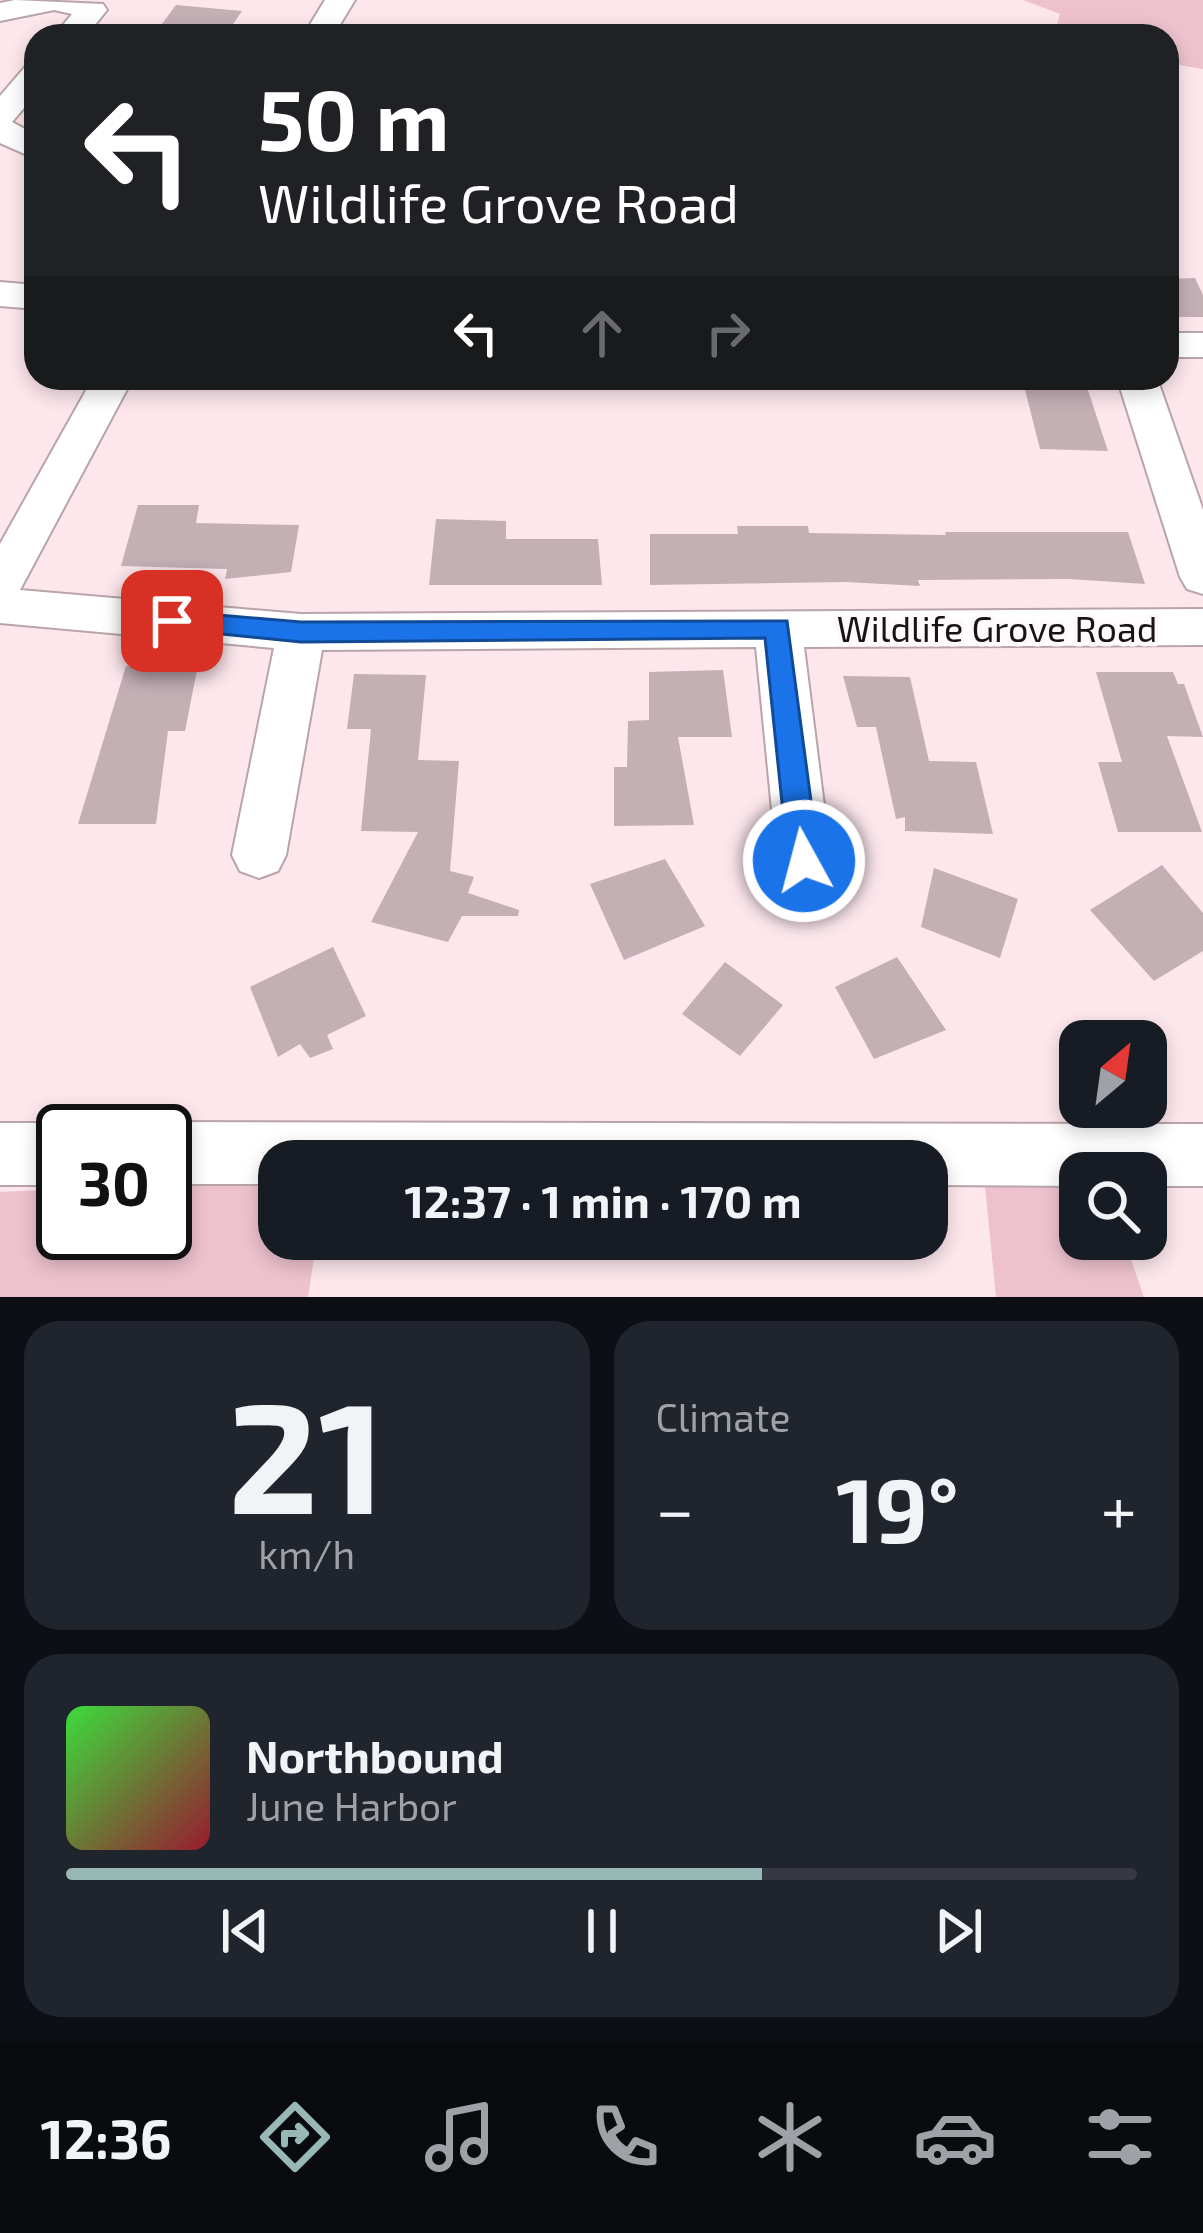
<!DOCTYPE html>
<meta charset="utf-8">
<style>
body{margin:0;font-family:"Exo 2",sans-serif;background:#20242c;color:#f1f3f6;height:100vh;display:flex;flex-direction:column;font-size:45px;white-space:nowrap}
*{box-sizing:border-box;margin:0}
p{font-size:39px;color:#9ea1a6}
.icon{flex:none;width:66px;height:66px;fill:none;stroke:currentColor;stroke-width:2;stroke-linecap:round;stroke-linejoin:round}
.map{position:relative;height:1297px;overflow:hidden}
.drawer{display:flex;flex-direction:column;gap:24px;padding:24px;background:#0d0f14;flex:1}
.drawer>*{flex:none}
.banner{position:absolute;left:24px;top:24px;width:1155px;height:366px;border-radius:36px;box-shadow:0 6px 18px #0003;background:#202124;color:#fff;overflow:hidden}
.needle{width:78px;rotate:29deg}
.tools{position:absolute;left:1059px;top:1020px;display:grid;gap:24px}
.tools a{display:grid;place-items:center;width:108px;height:108px;border-radius:24px;background:#171b24;box-shadow:0 6px 18px #0003;font-size:60px}
.speed{position:absolute;left:36px;top:1104px;display:flex;gap:24px;font-size:60px;font-weight:700;text-align:center}
.speed>*{display:grid;place-content:center;width:156px;height:156px;border-radius:50%;background:#171b24;box-shadow:0 6px 18px #0003;line-height:1}
.speed .limit{border:6px solid #111;border-radius:18px;background:#fff;color:#111}
.pin{position:absolute;display:grid;place-items:center;width:102px;height:102px;color:#fff;margin:-51px;border-radius:24px;box-shadow:0 6px 18px #0006}
.me{position:absolute;width:132px;margin:-66px;rotate:353deg;stroke-linejoin:round;filter:drop-shadow(0 0 9px #0008)}
.turn{display:flex;align-items:center;gap:42px;height:252px;padding:0 36px;font-size:54px}
.turn .icon{width:156px;height:156px;stroke-width:2.5}
.turn b{display:block;font-size:84px;line-height:102px}
.lanes{display:flex;align-items:center;height:114px;padding:0 36px;background:#0003;justify-content:center;gap:60px;direction:ltr}
.lanes .off{opacity:.35}
.big{font-size:90px;font-weight:700;line-height:1.1}
.drawer .tile{flex:1;display:flex;flex-direction:column;justify-content:center;gap:18px;min-width:0;padding:0 42px;border-radius:36px;background:#20242c}
.drawer .dial{align-items:center;gap:0}
.dial b{font-size:156px;line-height:1}
.song{display:flex;align-items:center;gap:36px}
.cover{width:144px;height:144px;border-radius:18px;background:linear-gradient(135deg,hsl(120 70% 55%),hsl(350 70% 35%))}
.played{height:12px;border-radius:6px;background:linear-gradient(90deg,#97b8b4 65%,#363941 65%)}
.keys{display:flex;justify-content:space-around;direction:ltr}
.heat{display:flex;justify-content:space-between;align-items:center;font-size:66px;direction:ltr}
.drawer .tiles{flex:1;display:grid;gap:24px;grid-template-columns:1fr 1fr}
.tile:last-child{grid-column:span 2}
.trip{position:absolute;left:258px;top:1140px;width:690px;height:120px;border-radius:36px;background:#171b24;box-shadow:0 6px 18px #0003;font-weight:700;line-height:120px;text-align:center}
.dock{display:flex;height:192px;justify-content:space-around;align-items:center;background:#090b0e;color:#9ea1a6}
.dock .icon{width:84px;height:84px}
.dock .selected{color:#97b8b4}
.dock b{font-size:54px;color:#f1f3f6}
.map>svg:first-child{display:block}
.green{fill:#edc2ce}
.building{fill:#c4afb5}
.lines{fill:none;stroke-linecap:round;stroke-linejoin:round}
.minor-casing{stroke:#b8a4a9;stroke-width:4}
.minor{fill:#fff;fill-rule:evenodd}
.route{fill:#1a73e8;stroke:#114b97;stroke-width:3}
.labels{text-anchor:middle;dominant-baseline:central;stroke-width:9;stroke-linejoin:round;paint-order:stroke}
.street-label{font-size:36px;fill:#1a1315;stroke:#fef9fa}
</style>
<div class="map">
<svg width="1203" height="1297" viewBox="0 0 1203 1297">
<rect width="100%" height="100%" fill="#fde7ed"/>
<path class="green" d="M1023,0h180v69l-36,-6v-27h-113l6,-22z
M984,1176l96,5v58h44l20,58h-148z
M279,1180v59h38l-9,58h-308v-105l63,-3v44h102v-48z"/>
<path class="building" d="M176,5l66,6 -17,25h-72z
M1195,278l8,17v22h-36v-38z
M1022,378h62l24,73 -68,-2z
M138,505h61l-3,18 103,2 -8,47 -66,7 2,-10 -106,-3z
M436,519l70,2v18h92l4,46h-173z
M737,526h71l1,7 137,2 -1,-3h183l17,52 -76,-5 -151,1 2,6 -74,-4 -196,3v-51h88z
M126,666l71,4 -12,61h-17l-12,93h-78z
M723,670l9,67h-54l16,88 -80,1v-59h13l1,-46 21,-1v-48z
M1096,672h77l5,12h6l19,53 -36,-1 35,96h-84l-20,-70h24z
M354,674l72,1 -8,85 41,1 -9,110 24,6 -6,16 51,17 -1,6h-56l-14,26 -77,-20 47,-90 -57,-1 10,-102h-24z
M843,676l67,1 19,84 47,1 17,72 -88,-3v-14l-9,2 -20,-92h-19z
M665,859l40,67 -81,34 -34,-76z
M1162,865l41,48v38l-49,30 -64,-71z
M934,868l84,31 -18,59 -79,-31z
M333,947l33,69 -39,19 6,14 -23,9 -10,-14 -22,13 -28,-70z
M897,957l49,73 -72,29 -39,-72z
M725,962l58,43 -43,51 -58,-42z"/>
<g class="lines">
<g class="minor-casing">
<path id="minor" d="M15,0l88,4 4,6 -21,26h-32l18,-22 -18,-4 -54,11v-18z
M325,0h30l-22,36h-30z
M36,64v30l-24,28 24,13v24l-36,-16v-47l25,-29z
M0,282l36,3v24l-36,-3z
M1167,333h36v24h-36z
M93,378h40l-113,212 281,24 902,-5v36l-399,2 27,214 -8,16 -19,7 -19,-7 -8,-16 -21,-214 -434,3 -36,205 -8,16 -19,7 -19,-7 -8,-16 42,-207 -274,-25v-79z
M1117,378h40l46,132v84l-16,-5 -7,-12z
M165,1122l1038,2v62h-57v-13h-66v13l-153,-1v-24h-648v23h-114v-53h-22z
M0,1123h63l19,8h-19v54h-63z"/>
</g>
<use href="#minor" class="minor"/>
</g>
<path class="route" d="M172,611l129,11 486,-1 32,240 -4,9 -11,4 -11,-4 -5,-9 -23,-223 -464,4 -138,-14 -4,-7 4,-7z"/>
<g class="labels">
<g class="street-label">
<text x="997" y="627">Wildlife Grove Road</text>
</g>
</g>
</svg>
<div class="tools">
<a><svg class="needle" viewBox="-14 -14 28 28"><path d="M0-13l5 13h-10z" fill="#e53935"/><path d="M0 13l5-13h-10z" fill="#9ea1a6"/></svg></a>
<a><svg class="icon" aria-label="search" viewBox="0 0 24 24"><circle cx="10" cy="10" r="6"/><path d="M15 15l6 6"/></svg></a>
</div>
<div class="speed"><div class="limit">30</div></div>
<div class="pin" style="left:172px;top:621px;background:#d93025"><svg class="icon" aria-label="arrive" viewBox="0 0 24 24"><path d="M6 21V4h12l-3 4 3 4H6"/></svg></div>
<svg class="me" style="left:804px;top:861px" viewBox="-20 -20 40 40"><circle r="17" fill="#1a73e8" stroke="#fff" stroke-width="3"/><path d="M0-11L8 9 0 5-8 9z" fill="#fff"/></svg>
<div class="trip">12:37 · 1 min · 170 m</div>
<div class="banner">
<div class="turn"><svg class="icon" aria-label="left" viewBox="0 0 24 24"><path d="M17 20v-9H6M10 6l-5 5 5 5"/></svg><div><b>50 m</b>Wildlife Grove Road</div></div>
<div class="lanes"><svg class="icon" aria-label="left" viewBox="0 0 24 24"><path d="M17 20v-9H6M10 6l-5 5 5 5"/></svg><svg class="icon off" aria-label="ahead" viewBox="0 0 24 24"><path d="M12 20V5M6 11l6-6 6 6"/></svg><svg class="icon off" aria-label="right" viewBox="0 0 24 24"><path d="M7 20v-9h11M14 6l5 5-5 5"/></svg></div>
</div>
</div>
<section class="drawer">
<div class="tiles">
<div class="tile dial"><b>21</b><p>km/h</p></div>
<div class="tile"><p>Climate</p>
<div class="heat"><a>−</a><b class="big">19°</b><a>+</a></div>
</div>
<div class="tile">
<div class="song"><i class="cover"></i><div><b>Northbound</b><p>June Harbor</p></div></div>
<div class="played"></div>
<div class="keys"><svg class="icon" aria-label="previous" viewBox="0 0 24 24"><path d="M18 5L8 12l10 7zM5 5v14"/></svg><svg class="icon" aria-label="pause" viewBox="0 0 24 24"><path d="M8 5v14M16 5v14"/></svg><svg class="icon" aria-label="next" viewBox="0 0 24 24"><path d="M6 5l10 7-10 7zM19 5v14"/></svg></div>
</div>
</div>
</section>
<nav class="dock">
<b>12:36</b>
<svg class="icon selected" aria-label="directions" viewBox="0 0 24 24"><path d="M12 3l9 9-9 9-9-9zM9 14v-3h6M13 9l2 2-2 2"/></svg>
<svg class="icon" aria-label="music" viewBox="0 0 24 24"><path d="M9 18V5l10-2v13"/><circle cx="6" cy="18" r="3"/><circle cx="16" cy="16" r="3"/></svg>
<svg class="icon" aria-label="phone" viewBox="0 0 24 24"><path d="M5 4h4l2 5-3 2q2 4 5 5l2-3 5 2v4C11 20 4 13 5 4z"/></svg>
<svg class="icon" aria-label="climate" viewBox="0 0 24 24"><path d="M12 3v18M4 7l16 10M4 17L20 7"/></svg>
<svg class="icon" aria-label="car" viewBox="0 0 24 24"><path d="M5 17H2v-5l4-1 3-4h7l3 4 3 1v5h-3M9 17h6M6 11h13"/><circle cx="7" cy="17" r="2"/><circle cx="17" cy="17" r="2"/></svg>
<svg class="icon" aria-label="filters" viewBox="0 0 24 24"><path d="M4 7h16M4 17h16"/><circle cx="9" cy="7" r="2"/><circle cx="15" cy="17" r="2"/></svg>
</nav>
